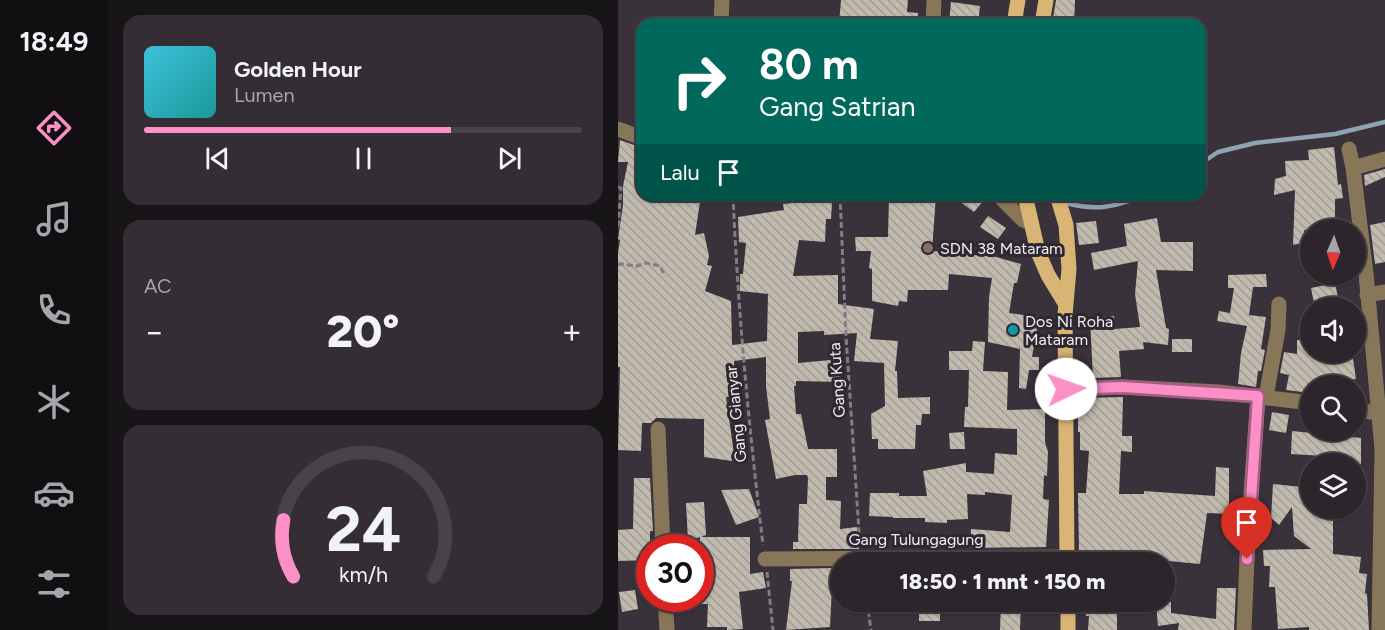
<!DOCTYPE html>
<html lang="id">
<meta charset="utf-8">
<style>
body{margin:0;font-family:Figtree,sans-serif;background:#342e34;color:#f1f3f6;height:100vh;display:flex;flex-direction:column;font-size:22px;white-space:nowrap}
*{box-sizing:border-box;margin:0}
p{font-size:20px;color:#a6a5a9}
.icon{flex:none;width:33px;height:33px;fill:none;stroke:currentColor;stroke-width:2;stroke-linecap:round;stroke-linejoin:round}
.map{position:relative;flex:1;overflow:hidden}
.side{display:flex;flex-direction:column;gap:15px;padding:15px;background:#181518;width:510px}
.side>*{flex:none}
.top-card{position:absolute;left:18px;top:18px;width:570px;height:183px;border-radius:18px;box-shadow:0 2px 4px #0004,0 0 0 2px #484348;background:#00695c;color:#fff;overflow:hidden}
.needle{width:39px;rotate:182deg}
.tools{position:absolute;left:682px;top:219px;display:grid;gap:12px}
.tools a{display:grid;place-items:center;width:66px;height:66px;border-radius:50%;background:#2c262c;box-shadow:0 2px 4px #0004,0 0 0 2px #484348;font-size:30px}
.speed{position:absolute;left:18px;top:534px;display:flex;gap:12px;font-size:30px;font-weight:700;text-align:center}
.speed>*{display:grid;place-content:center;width:78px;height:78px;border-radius:50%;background:#2c262c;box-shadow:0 2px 4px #0004,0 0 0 2px #484348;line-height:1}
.speed .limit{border:9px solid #d22;background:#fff;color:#111}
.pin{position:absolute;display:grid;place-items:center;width:51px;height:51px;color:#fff;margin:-62px -26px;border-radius:50% 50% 50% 0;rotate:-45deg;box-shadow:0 0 6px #0007}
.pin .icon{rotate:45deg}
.me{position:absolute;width:66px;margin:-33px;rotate:87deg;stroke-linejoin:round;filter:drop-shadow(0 0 4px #0008)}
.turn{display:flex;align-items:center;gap:21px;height:126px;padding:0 24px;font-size:27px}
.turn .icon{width:78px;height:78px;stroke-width:2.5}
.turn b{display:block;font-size:42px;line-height:51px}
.then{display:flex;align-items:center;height:57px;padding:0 24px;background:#0003;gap:12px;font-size:22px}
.big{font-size:45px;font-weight:800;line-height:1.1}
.side .tile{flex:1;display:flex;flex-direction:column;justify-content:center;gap:9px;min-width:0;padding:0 21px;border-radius:18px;background:#342e34}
.side .dial{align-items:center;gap:0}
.dial svg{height:156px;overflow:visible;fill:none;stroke:#484348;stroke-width:7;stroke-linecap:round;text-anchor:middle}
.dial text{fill:#f1f3f6;stroke:none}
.song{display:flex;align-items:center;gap:18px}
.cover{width:72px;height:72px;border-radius:9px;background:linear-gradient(135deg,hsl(190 70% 55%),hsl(180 70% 35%))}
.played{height:6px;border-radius:3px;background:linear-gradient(90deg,#fb8fc6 70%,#484348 70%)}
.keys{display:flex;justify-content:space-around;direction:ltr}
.heat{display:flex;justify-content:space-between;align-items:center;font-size:33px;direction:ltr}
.trip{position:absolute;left:212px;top:552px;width:345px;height:60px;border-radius:30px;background:#2c262c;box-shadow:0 2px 4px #0004,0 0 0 2px #484348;font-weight:800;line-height:60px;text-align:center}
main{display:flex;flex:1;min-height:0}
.tabs{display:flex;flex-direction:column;width:108px;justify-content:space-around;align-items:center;background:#120f12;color:#a6a5a9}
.tabs .icon{width:42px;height:42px}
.tabs .current{color:#fb8fc6}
.tabs b{font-size:27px;color:#f1f3f6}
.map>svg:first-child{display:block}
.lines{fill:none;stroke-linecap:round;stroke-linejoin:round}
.stream{stroke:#8fa4b3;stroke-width:4.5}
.building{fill:url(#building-back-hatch)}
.path{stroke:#837c84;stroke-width:3;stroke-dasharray:6 3;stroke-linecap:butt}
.minor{stroke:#877658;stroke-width:15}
.major{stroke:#d9b575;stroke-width:15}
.route-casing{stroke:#a35d81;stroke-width:15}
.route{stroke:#fb8fc6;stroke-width:10}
.education-dot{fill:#8d6e63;stroke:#2f2830;stroke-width:2}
.culture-dot{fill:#0f9aa8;stroke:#2f2830;stroke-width:2}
.labels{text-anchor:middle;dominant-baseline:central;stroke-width:6;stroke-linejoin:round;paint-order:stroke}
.poi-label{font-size:16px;fill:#f2edf2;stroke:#2f2830;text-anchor:start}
.street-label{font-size:16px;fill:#f2edf2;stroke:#2f2830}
</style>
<main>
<nav class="tabs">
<b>18:49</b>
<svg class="icon current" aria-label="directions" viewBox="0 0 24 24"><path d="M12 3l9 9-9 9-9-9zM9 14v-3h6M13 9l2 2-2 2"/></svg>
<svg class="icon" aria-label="music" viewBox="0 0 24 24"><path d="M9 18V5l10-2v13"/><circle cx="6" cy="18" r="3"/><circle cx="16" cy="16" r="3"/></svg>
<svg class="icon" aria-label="phone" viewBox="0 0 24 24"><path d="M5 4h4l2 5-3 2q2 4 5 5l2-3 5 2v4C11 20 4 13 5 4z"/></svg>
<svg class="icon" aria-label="climate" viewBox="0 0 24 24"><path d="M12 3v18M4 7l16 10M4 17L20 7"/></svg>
<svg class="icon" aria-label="car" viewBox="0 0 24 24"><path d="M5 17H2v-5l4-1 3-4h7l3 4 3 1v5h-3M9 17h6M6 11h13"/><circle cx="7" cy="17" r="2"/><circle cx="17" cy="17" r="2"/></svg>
<svg class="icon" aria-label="filters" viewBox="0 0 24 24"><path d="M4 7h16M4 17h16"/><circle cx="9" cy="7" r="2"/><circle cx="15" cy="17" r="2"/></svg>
</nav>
<section class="side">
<div class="tile">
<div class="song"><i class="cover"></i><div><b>Golden Hour</b><p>Lumen</p></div></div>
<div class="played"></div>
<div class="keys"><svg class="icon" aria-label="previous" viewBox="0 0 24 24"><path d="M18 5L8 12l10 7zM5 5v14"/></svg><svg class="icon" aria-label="pause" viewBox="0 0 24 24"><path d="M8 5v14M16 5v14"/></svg><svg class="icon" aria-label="next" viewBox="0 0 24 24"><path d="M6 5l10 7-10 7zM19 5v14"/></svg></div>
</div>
<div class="tile"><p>AC</p>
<div class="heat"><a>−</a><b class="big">20°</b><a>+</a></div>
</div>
<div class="tile dial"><svg viewBox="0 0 100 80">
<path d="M14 69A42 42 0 1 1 86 69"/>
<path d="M14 69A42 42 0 0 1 9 40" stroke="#fb8fc6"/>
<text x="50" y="56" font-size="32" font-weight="700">24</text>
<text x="50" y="72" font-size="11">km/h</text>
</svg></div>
</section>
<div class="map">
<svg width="767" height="630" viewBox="0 0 767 630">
<defs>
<pattern id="building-back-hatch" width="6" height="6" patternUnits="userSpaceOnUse" patternTransform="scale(1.5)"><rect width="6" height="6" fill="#c0b9ad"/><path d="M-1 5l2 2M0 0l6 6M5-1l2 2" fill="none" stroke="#a29c94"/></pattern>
</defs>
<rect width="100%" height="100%" fill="#3a323b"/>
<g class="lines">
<path class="stream" d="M582,164l18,-12 37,-9 80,-9 50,-12
M422,195l15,5
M445,202c33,10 51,5 83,-7"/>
</g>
<path class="building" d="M223,0h67l-1,12 11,1 -1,11h-78z
M438,0h19l-1,24h-22z
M333,2l29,4 -2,18h-29z
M2,140l22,8v47h59l-6,40 9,-2 5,23 -2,9 5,1 -7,25 26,10 1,44 35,-4 1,-47 -28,-3v-17h3l3,-31 -7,-1 -1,-25 46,-7 -1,-6 18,-2 31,1 -1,16h-5l-1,23 -26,-2 -6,36 45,-1v29l36,5 -4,30 28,2 -3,30h2l1,27 32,-1v17h-8l-1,11h-5l-1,24h-37v-10h-6l-1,-25 14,-8 -1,-43 -30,-2 3,-28 -33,2v-4l-26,1v31l43,-4 -1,23 -44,-1v5h-2l2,28h5l7,35h29v28h-11v23l15,1 -1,28 17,-2 2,22h-66v-7h5l1,-38h8l1,-26 -1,-3h-12l-19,4 -11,-59 5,-1 -4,-33v-29l-32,4 2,36h-10l8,57 -3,2 1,5 -28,-4v-38l-48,-1 -5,5h-9l-1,28 -23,-1 2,-83h-2v-114l2,-13 -2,-1 5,-34v-19l5,-24h-10z
M716,147l4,38 3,-1 2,14 -8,1v31h-31l2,12 -13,3 2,-55 -21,5 1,-16 11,-3 -1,-15 24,-1 -1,-10z
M767,169v8l-20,9 -1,-11z
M271,195h47l-4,56 64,6 25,7 -4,19h-3l-5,30 30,4 -7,40h7v13h-10l-3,19 -7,-1 1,-39 -32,-7 1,-45 3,-19 -43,-4 -1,16h-40l-1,12 -8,-1 -1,5 -26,-5v-32l-3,-1 2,-17h-15l-1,-14h33z
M333,195h26l7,5 -10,12z
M370,216l18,12 -8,11 -18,-12z
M539,218l4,24h32v29l-37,-1 10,58 3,1 -1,16 -25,-3 1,7 -25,2 2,26 -28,1 -3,-60 24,-2 1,13 25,-2 -5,-33 3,-33 -44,9 -3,-17 36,-7 -3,-22z
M478,221l3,22 -20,2 -3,-22z
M767,222v40l-10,2 -5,-39z
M648,274l1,13h-14l-4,28 17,2 -5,32 4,1 -4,21h-3l-2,16 -18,-3 3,-31 6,-27 -30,-5 2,-10 11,2 4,-25h-6v-13z
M717,283l5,25h-25l-4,-20z
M554,339h20v13h-20z
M679,340h14v12h41l4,27 -40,5 -1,2h-4v7l-25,-3 3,-15 -9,-2 4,-21 13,2z
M355,341l12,1 -2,29 25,1 -1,38 38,-1v33l3,10 -1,24 -3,-1 -1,24 6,1 -3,47 -76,1 1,-19 39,3 2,-37 -27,-3v3l-18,-1 1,25 -21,1v3l-22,-1v-4h-32v-1l-24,-1 1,-23h29v3h28l-4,-25 43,-8v9l28,2 1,-21 22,2v-26l-53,-2 1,-20h3l1,-37h-20v-19h23z
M505,397l-1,39h10v16l-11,-1 -2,43h25v-3l71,5 1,-29 13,1v46l-22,-1 -7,51 -31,-3 -19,1v-4l-33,-3v7h-31v-11h-7l-1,-58h8l3,-42 -9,-1v-18h-2v-34z
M654,412l17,3 -3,18 -17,-3z
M674,431l69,7v26h-37l1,-8 -34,-2z
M346,432l1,17h-15l-1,-16z
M16,478h16l3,53h-3v29l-32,1v-31l15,-1z
M655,484l29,3v3l9,1v17h22v46l28,3 -2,16 8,1 -2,19 2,1 2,36h-60v-3l-31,2 -3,-42h-6l1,-21h-6l-1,-16 48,-1 -17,-13 -2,-29 -13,18 -8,-7z
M131,489l10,28 -23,8 -15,-35z
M86,502l2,33 -5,2h49v37l13,-2 3,16 -27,4 4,37 -16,1v-3h-20l1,-23h-8v-67l-12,4 -2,-38z
M215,568l-3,59 -44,3 6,-49h-2v-12z
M599,588h19l-2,42h-56l1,-7 -21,3 -2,-24h15v11l45,6z
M17,590l3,19 -16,3 -3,-20z
M328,602h21l1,12h-22z
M383,602h20l-1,28h-20z
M468,602h31v28h-29l1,-14h-3z
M301,609h21v12h-21z"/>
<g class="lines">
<path class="path" d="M0,187l3,1 -3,39
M115,195c5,117 16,233 30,350
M222,195l6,141 14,210
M0,265l3,-1 16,2 9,-3 14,3 5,10
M149,572l6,58
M249,602l4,28"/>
<path class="minor" d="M103,24l1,-24
M315,24l1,-24
M0,129l24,9
M731,149l4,19 13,106 16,175 -3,181
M735,168l32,-9
M380,195l25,25 8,3
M749,295l18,-3
M448,389l57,-2 96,5 92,11
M648,397l12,-67 1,-26
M738,410l22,3
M40,429l5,119
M147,559l302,-2
M47,598l2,32
M626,630l4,-95 10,-139"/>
<path class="major" d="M396,24l4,-24
M424,24l4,-24
M407,195l13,57 10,23 17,28
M439,195l9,30 3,44 -4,46 2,247
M450,602v28"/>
</g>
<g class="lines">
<g class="route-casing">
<path id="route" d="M448,389l57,-2 135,9 -11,163"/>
</g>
<use href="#route" class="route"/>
</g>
<circle class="education-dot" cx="310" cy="248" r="6"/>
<circle class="culture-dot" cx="395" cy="330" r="6"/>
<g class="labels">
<g class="poi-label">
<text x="322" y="248">SDN 38 Mataram</text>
<text x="407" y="321">Dos Ni Roha<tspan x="407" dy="18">Mataram</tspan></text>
</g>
<g class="street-label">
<text transform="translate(219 380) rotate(-94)">Gang Kuta</text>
<text transform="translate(118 414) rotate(-96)">Gang Gianyar</text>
<text x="298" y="539">Gang Tulungagung</text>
</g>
</g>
</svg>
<div class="tools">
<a><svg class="needle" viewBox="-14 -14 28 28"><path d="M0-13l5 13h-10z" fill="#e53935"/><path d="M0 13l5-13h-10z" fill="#a6a5a9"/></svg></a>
<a><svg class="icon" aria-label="sound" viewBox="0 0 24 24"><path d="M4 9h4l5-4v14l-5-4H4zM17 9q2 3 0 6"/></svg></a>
<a><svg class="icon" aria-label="search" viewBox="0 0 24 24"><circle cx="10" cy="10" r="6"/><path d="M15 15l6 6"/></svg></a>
<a><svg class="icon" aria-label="layers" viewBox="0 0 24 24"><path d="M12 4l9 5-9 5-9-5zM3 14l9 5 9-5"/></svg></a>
</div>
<div class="speed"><div class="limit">30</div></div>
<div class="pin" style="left:629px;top:559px;background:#d93025"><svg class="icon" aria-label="arrive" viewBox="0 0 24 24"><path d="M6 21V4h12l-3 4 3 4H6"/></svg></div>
<svg class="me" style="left:448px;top:389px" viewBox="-20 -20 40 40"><circle r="19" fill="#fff"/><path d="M0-13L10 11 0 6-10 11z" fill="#fb8fc6"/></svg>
<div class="trip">18:50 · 1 mnt · 150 m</div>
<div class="top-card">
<div class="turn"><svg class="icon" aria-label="right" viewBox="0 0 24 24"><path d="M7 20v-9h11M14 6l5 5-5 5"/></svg><div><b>80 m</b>Gang Satrian</div></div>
<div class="then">Lalu<svg class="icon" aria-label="arrive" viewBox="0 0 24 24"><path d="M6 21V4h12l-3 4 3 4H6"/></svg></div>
</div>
</div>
</main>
